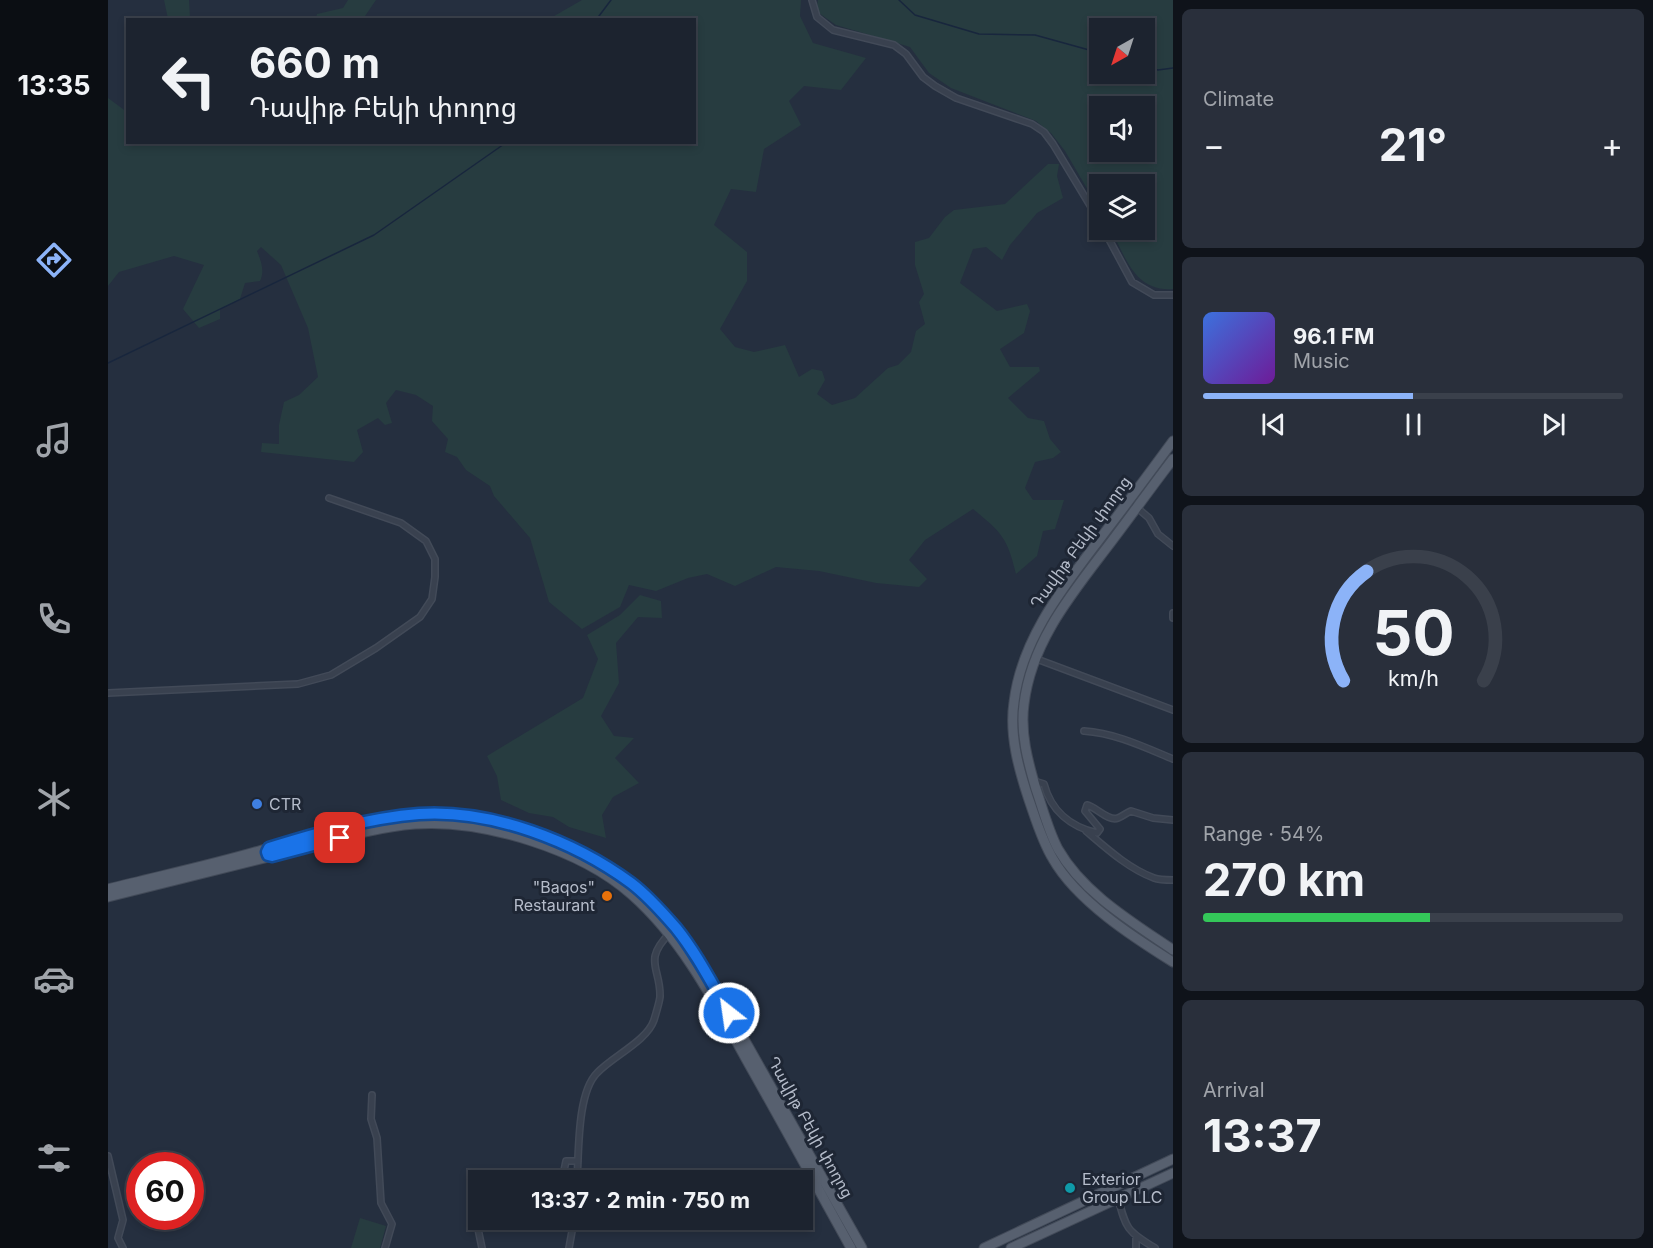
<!DOCTYPE html>
<meta charset="utf-8">
<style>
body{margin:0;font-family:Inter,"Noto Sans Armenian",sans-serif;background:#292f3b;color:#f1f3f6;height:100vh;display:flex;flex-direction:column;font-size:22px;white-space:nowrap}
*{box-sizing:border-box;margin:0}
p{font-size:20px;color:#a0a4aa}
.icon{flex:none;width:33px;height:33px;fill:none;stroke:currentColor;stroke-width:2;stroke-linecap:round;stroke-linejoin:round}
.map{position:relative;flex:1;overflow:hidden}
.side{display:flex;flex-direction:column;gap:9px;padding:9px;background:#0f131a;width:480px}
.side>*{flex:none}
.top-card{position:absolute;left:18px;top:18px;width:570px;height:126px;border-radius:0px;box-shadow:0 3px 9px #0003,0 0 0 2px #3a404b;background:#1c232f;color:#f1f3f6;overflow:hidden}
.needle{width:39px;rotate:219deg}
.controls{position:absolute;left:981px;top:18px;display:grid;gap:12px}
.controls a{display:grid;place-items:center;width:66px;height:66px;border-radius:0px;background:#1c232f;box-shadow:0 3px 9px #0003,0 0 0 2px #3a404b;font-size:30px}
.speed{position:absolute;left:18px;top:1152px;display:flex;gap:12px;font-size:30px;font-weight:700;text-align:center}
.speed>*{display:grid;place-content:center;width:78px;height:78px;border-radius:50%;background:#1c232f;box-shadow:0 3px 9px #0003,0 0 0 2px #3a404b;line-height:1}
.speed .limit{border:9px solid #d22;background:#fff;color:#111}
.pin{position:absolute;display:grid;place-items:center;width:51px;height:51px;color:#fff;margin:-26px;border-radius:12px;box-shadow:0 3px 9px #0006}
.me{position:absolute;width:66px;margin:-33px;rotate:330deg;stroke-linejoin:round;filter:drop-shadow(0 0 4px #0008)}
.turn{display:flex;align-items:center;gap:21px;height:126px;padding:0 24px;font-size:27px}
.turn .icon{width:78px;height:78px;stroke-width:2.5}
.turn b{display:block;font-size:42px;line-height:51px}
.big{font-size:45px;font-weight:700;line-height:1.1}
.side .tile{flex:1;display:flex;flex-direction:column;justify-content:center;gap:9px;min-width:0;padding:0 21px;border-radius:9px;background:#292f3b}
.side .dial{align-items:center;gap:0}
.dial svg{height:156px;overflow:visible;fill:none;stroke:#3a404b;stroke-width:7;stroke-linecap:round;text-anchor:middle}
.dial text{fill:#f1f3f6;stroke:none}
.song{display:flex;align-items:center;gap:18px}
.cover{width:72px;height:72px;border-radius:9px;background:linear-gradient(135deg,hsl(220 70% 55%),hsl(280 70% 35%))}
.played{height:6px;border-radius:3px;background:linear-gradient(90deg,#8cb3f8 50%,#3a404b 50%)}
.keys{display:flex;justify-content:space-around;direction:ltr}
.heat{display:flex;justify-content:space-between;align-items:center;font-size:33px;direction:ltr}
.charge{height:9px;border-radius:4px;background:linear-gradient(90deg,#34c759 54%,#3a404b 0)}
.trip{position:absolute;left:360px;top:1170px;width:345px;height:60px;border-radius:0px;background:#1c232f;box-shadow:0 3px 9px #0003,0 0 0 2px #3a404b;font-weight:700;line-height:60px;text-align:center}
main{display:flex;flex:1;min-height:0}
.dock{display:flex;flex-direction:column;width:108px;justify-content:space-around;align-items:center;background:#0b0e13;color:#a0a4aa}
.dock .icon{width:42px;height:42px}
.dock .current{color:#8cb3f8}
.dock b{font-size:27px;color:#f1f3f6}
.map>svg:first-child{display:block}
.green{fill:#273c40;fill-rule:evenodd}
.lines{fill:none;stroke-linecap:round;stroke-linejoin:round}
.stream{stroke:#18263d;stroke-width:1.5}
.minor-casing{stroke:#424a58;stroke-width:8}
.primary-casing{stroke:#424a58;stroke-width:11}
.minor{stroke:#39414f;stroke-width:5}
.primary{stroke:#57606f;stroke-width:9}
.route-casing{stroke:#114b97;stroke-width:15}
.route{stroke:#1a73e8;stroke-width:10}
.shop-dot{fill:#3f7fe0;stroke:#1e2634;stroke-width:2}
.food-dot{fill:#e8710a;stroke:#1e2634;stroke-width:2}
.culture-dot{fill:#0f9aa8;stroke:#1e2634;stroke-width:2}
.labels{text-anchor:middle;dominant-baseline:central;stroke-width:6;stroke-linejoin:round;paint-order:stroke}
.street-label{font-size:16px;fill:#b5bcca;stroke:#1e2634}
.poi-label{font-size:16px;fill:#b5bcca;stroke:#1e2634;text-anchor:start}
</style>
<main>
<nav class="dock">
<b>13:35</b>
<svg class="icon current" aria-label="directions" viewBox="0 0 24 24"><path d="M12 3l9 9-9 9-9-9zM9 14v-3h6M13 9l2 2-2 2"/></svg>
<svg class="icon" aria-label="music" viewBox="0 0 24 24"><path d="M9 18V5l10-2v13"/><circle cx="6" cy="18" r="3"/><circle cx="16" cy="16" r="3"/></svg>
<svg class="icon" aria-label="phone" viewBox="0 0 24 24"><path d="M5 4h4l2 5-3 2q2 4 5 5l2-3 5 2v4C11 20 4 13 5 4z"/></svg>
<svg class="icon" aria-label="climate" viewBox="0 0 24 24"><path d="M12 3v18M4 7l16 10M4 17L20 7"/></svg>
<svg class="icon" aria-label="car" viewBox="0 0 24 24"><path d="M5 17H2v-5l4-1 3-4h7l3 4 3 1v5h-3M9 17h6M6 11h13"/><circle cx="7" cy="17" r="2"/><circle cx="17" cy="17" r="2"/></svg>
<svg class="icon" aria-label="filters" viewBox="0 0 24 24"><path d="M4 7h16M4 17h16"/><circle cx="9" cy="7" r="2"/><circle cx="15" cy="17" r="2"/></svg>
</nav>
<div class="map">
<svg width="1065" height="1248" viewBox="0 0 1065 1248">
<rect width="100%" height="100%" fill="#252f3f"/>
<path class="green" d="M56,0h25l1,18 -22,1z
M240,0h28l-13,19h-47l1,-5 26,-6z
M474,0h219l-1,16 13,27 53,15 -25,32 -37,-4 -15,15 12,24 -37,24 -8,43 -25,-3 -17,36 33,27v29l-27,48 15,18 19,5 31,-7 14,32 13,-8 10,2 3,9 -8,14 15,11 23,-7 33,-30 10,-3 13,-13 5,-21 9,-7 -6,-22 5,-8 -9,-29v-23l14,-4 16,-21 9,-7 51,-6 43,-40h11l-2,12 6,22 -26,15 -27,32 -8,15 -16,-13 -13,2 -13,34 37,28 30,-7 3,7 -6,22 -24,16 10,18h29l1,4 -32,27 20,20 16,3 6,18 11,13 -8,6 -18,4 -10,26 8,12h31l-9,29 -12,2 -6,25 -21,18c-9,-37 -14,-41 -43,-65l-48,31 -16,20 18,19 -8,8 -43,-4 -57,-12 -43,-4 -41,19 -28,-12 -19,4 -32,13 -27,-6 -9,22 -38,22 -33,-27 -19,-64 -36,-42 -4,-10 -24,-16 -9,-13 -12,-5 3,-13 -16,-18 1,-15 -17,-11 -20,-5 -10,13 6,20 -7,2 -7,-7 -21,12 6,22 -9,10 -93,-10 1,-9 17,1v-19l5,-23 15,-7 19,-18 -10,-49 -27,-63 -20,-18 -4,4c4,10 8,20 3,30l-15,2 -5,16 -20,10v10l-21,9 -16,-19 21,-44 -30,-9 -55,16 -11,14v-188l19,14 1,30h566v-122l-145,-1z
M710,0h355v289c-38,3 -47,-31 -62,-59h33v-46h-44l-1,25 -34,-58 -14,-18 -15,-12 -85,-33 -22,-15 -19,-26 -74,-22 -20,-14zM992,28h44v46h-44zM992,106h44v46h-44z
M532,595l21,6 1,17 -24,-1 -22,26 3,40 -18,33 13,20 20,2 -19,20 24,25 -26,14 -11,18 4,23 -37,-11 -16,-10 -24,-4 -28,-13 -4,-24 -10,-20 96,-58 15,-39 -11,-24 33,-20z
M252,1218l26,8 -6,22h-29z"/>
<g class="lines">
<path class="stream" d="M791,0l16,15 64,19 56,1 65,18
M488,20l15,-20
M1036,66l14,4 15,-2
M0,363l266,-128 133,-93"/>
<g class="minor-casing">
<path id="minor" d="M704,0l5,17 16,13 61,15 12,9 17,23 12,9 21,12 76,26 12,8 9,12 47,78
M996,230l28,52 22,13h19
M1027,506l14,12 9,16 15,12
M1065,613v5
M926,658l139,52
M0,693l190,-9 33,-9 45,-27 44,-31 12,-18 3,-22v-18l-9,-18 -25,-18 -72,-25
M976,731c31,2 60,16 89,28
M926,781l10,3c7,27 27,43 53,49l3,-4 -15,-18 2,-6c9,2 22,17 31,13 5,-2 8,-5 13,-7l22,7 20,2
M978,831c20,17 43,38 68,47 5,2 13,2 19,2
M264,1095l-1,24 6,19 4,65 11,21 -7,24
M0,1156l15,64 -5,18 5,10
M454,1180l4,-19h12
M469,1180c2,-28 0,-87 20,-107 16,-17 50,-32 57,-53 2,-7 5,-16 6,-23 1,-29 -18,-36 10,-64
M370,1194l-5,1 -1,5 10,48
M1010,1198c8,31 9,33 37,50
M461,1248l5,-28
M1028,1248v-12"/>
</g>
<g class="primary-casing">
<path id="primary" d="M1065,441c-22,30 -45,61 -68,91 -39,52 -83,104 -91,170 -5,33 5,68 15,98 7,20 13,41 24,59 24,42 80,78 120,103
M1065,459c-23,30 -45,61 -68,91 -36,47 -74,94 -81,154 -4,29 4,58 12,85 7,20 12,41 22,60 25,44 74,73 115,101
M0,889c51,-13 103,-24 154,-39 52,-15 104,-32 159,-36 70,-4 156,26 211,70 25,19 45,46 64,70l166,294
M0,897c63,-16 126,-31 189,-47 38,-10 78,-23 118,-26 67,-5 166,25 217,71 52,46 84,110 118,171 34,60 67,121 101,182
M876,1248l189,-89
M903,1248l162,-75"/>
</g>
<use href="#minor" class="minor"/>
<use href="#primary" class="primary"/>
</g>
<g class="lines">
<g class="route-casing">
<path id="route" d="M232,838l-68,18 -4,-1 -1,-3 2,-4c49,-15 99,-30 150,-34 72,-5 155,27 212,69 16,12 32,30 45,45 21,26 36,56 53,85"/>
</g>
<use href="#route" class="route"/>
</g>
<circle class="shop-dot" cx="149" cy="804" r="6"/>
<circle class="food-dot" cx="499" cy="896" r="6"/>
<circle class="culture-dot" cx="962" cy="1188" r="6"/>
<g class="labels">
<g class="street-label">
<text transform="translate(972 542) rotate(-54)">Դավիթ Բեկի փողոց</text>
<text transform="translate(703 1127) rotate(61)">Դավիթ Բեկի փողոց</text>
</g>
<g class="poi-label">
<text x="161" y="804">CTR</text>
<text x="487" y="887" text-anchor="end">"Baqos"<tspan x="487" dy="18">Restaurant</tspan></text>
<text x="974" y="1179">Exterior<tspan x="974" dy="18">Group LLC</tspan></text>
</g>
</g>
</svg>
<div class="controls">
<a><svg class="needle" viewBox="-14 -14 28 28"><path d="M0-13l5 13h-10z" fill="#e53935"/><path d="M0 13l5-13h-10z" fill="#a0a4aa"/></svg></a>
<a><svg class="icon" aria-label="sound" viewBox="0 0 24 24"><path d="M4 9h4l5-4v14l-5-4H4zM17 9q2 3 0 6"/></svg></a>
<a><svg class="icon" aria-label="layers" viewBox="0 0 24 24"><path d="M12 4l9 5-9 5-9-5zM3 14l9 5 9-5"/></svg></a>
</div>
<div class="speed"><div class="limit">60</div></div>
<div class="pin" style="left:232px;top:838px;background:#d93025"><svg class="icon" aria-label="arrive" viewBox="0 0 24 24"><path d="M6 21V4h12l-3 4 3 4H6"/></svg></div>
<svg class="me" style="left:621px;top:1013px" viewBox="-20 -20 40 40"><circle r="17" fill="#1a73e8" stroke="#fff" stroke-width="3"/><path d="M0-11L8 9 0 5-8 9z" fill="#fff"/></svg>
<div class="trip">13:37 · 2 min · 750 m</div>
<div class="top-card">
<div class="turn"><svg class="icon" aria-label="left" viewBox="0 0 24 24"><path d="M17 20v-9H6M10 6l-5 5 5 5"/></svg><div><b>660 m</b>Դավիթ Բեկի փողոց</div></div>
</div>
</div>
<section class="side">
<div class="tile"><p>Climate</p>
<div class="heat"><a>−</a><b class="big">21°</b><a>+</a></div>
</div>
<div class="tile">
<div class="song"><i class="cover"></i><div><b>96.1 FM</b><p>Music</p></div></div>
<div class="played"></div>
<div class="keys"><svg class="icon" aria-label="previous" viewBox="0 0 24 24"><path d="M18 5L8 12l10 7zM5 5v14"/></svg><svg class="icon" aria-label="pause" viewBox="0 0 24 24"><path d="M8 5v14M16 5v14"/></svg><svg class="icon" aria-label="next" viewBox="0 0 24 24"><path d="M6 5l10 7-10 7zM19 5v14"/></svg></div>
</div>
<div class="tile dial"><svg viewBox="0 0 100 80">
<path d="M14 69A42 42 0 1 1 86 69"/>
<path d="M14 69A42 42 0 0 1 26 13" stroke="#8cb3f8"/>
<text x="50" y="56" font-size="32" font-weight="700">50</text>
<text x="50" y="72" font-size="11">km/h</text>
</svg></div>
<div class="tile"><p>Range · 54%</p><b class="big">270 km</b><div class="charge"></div></div>
<div class="tile"><p>Arrival</p><b class="big">13:37</b></div>
</section>
</main>
